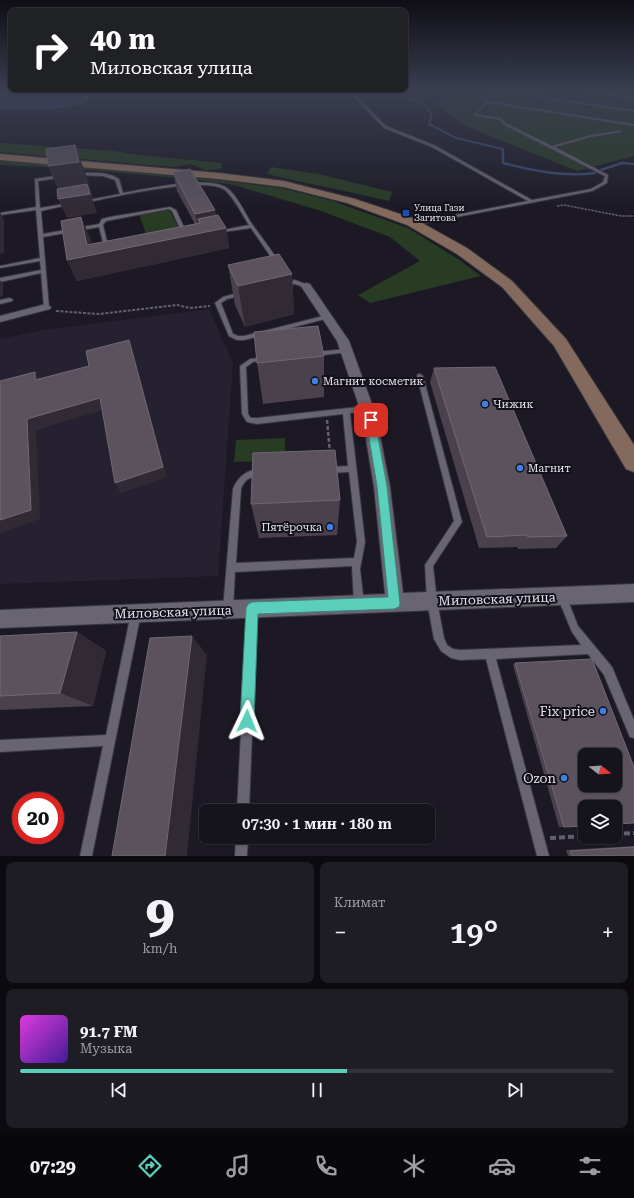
<!DOCTYPE html>
<html lang="ru">
<meta charset="utf-8">
<style>
body{margin:0;font-family:"Roboto Serif",serif;background:#1e1c24;color:#f1f3f6;height:100vh;display:flex;flex-direction:column;font-size:15px;white-space:nowrap}
*{box-sizing:border-box;margin:0}
p{font-size:13px;color:#9d9ea3}
.icon{flex:none;width:22px;height:22px;fill:none;stroke:currentColor;stroke-width:2;stroke-linecap:round;stroke-linejoin:round}
.map{position:relative;height:856px;overflow:hidden}
.drawer{display:flex;flex-direction:column;gap:6px;padding:6px;background:#0c0a0f;flex:1}
.drawer>*{flex:none}
.guide{position:absolute;left:8px;top:8px;width:400px;height:84px;border-radius:8px;box-shadow:0 1px 3px #0004,0 0 0 1px #34323a;background:#202124;color:#fff;overflow:hidden}
.needle{width:26px;rotate:107deg}
.tools{position:absolute;left:578px;top:748px;display:grid;gap:8px}
.tools a{display:grid;place-items:center;width:44px;height:44px;border-radius:8px;background:#15131b;box-shadow:0 1px 3px #0004,0 0 0 1px #34323a;font-size:20px}
.speed{position:absolute;left:12px;top:792px;display:flex;gap:8px;font-size:20px;font-weight:700;text-align:center}
.speed>*{display:grid;place-content:center;width:52px;height:52px;border-radius:50%;background:#15131b;box-shadow:0 1px 3px #0004,0 0 0 1px #34323a;line-height:1}
.speed .limit{border:6px solid #d22;background:#fff;color:#111}
.pin{position:absolute;display:grid;place-items:center;width:34px;height:34px;color:#fff;margin:-17px;border-radius:8px;box-shadow:0 2px 6px #0006}
.me{position:absolute;width:44px;margin:-22px;rotate:2deg;stroke-linejoin:round;filter:drop-shadow(0 0 3px #0008)}
.turn{display:flex;align-items:center;gap:14px;height:84px;padding:0 16px;font-size:18px}
.turn .icon{width:52px;height:52px;stroke-width:2.5}
.turn b{display:block;font-size:28px;line-height:34px}
.big{font-size:30px;font-weight:600;line-height:1.1}
.drawer .widget{flex:1;display:flex;flex-direction:column;justify-content:center;gap:6px;min-width:0;padding:0 14px;border-radius:8px;background:#1e1c24}
.drawer .dial{align-items:center;gap:0}
.dial b{font-size:52px;line-height:1}
.song{display:flex;align-items:center;gap:12px}
.cover{width:48px;height:48px;border-radius:6px;background:linear-gradient(135deg,hsl(300 70% 55%),hsl(260 70% 35%))}
.played{height:4px;border-radius:2px;background:linear-gradient(90deg,#5bcebc 55%,#34323a 55%)}
.keys{display:flex;justify-content:space-around;direction:ltr}
.heat{display:flex;justify-content:space-between;align-items:center;font-size:22px;direction:ltr}
.drawer .tiles{flex:1;display:grid;gap:6px;grid-template-columns:1fr 1fr}
.widget:last-child{grid-column:span 2}
.trip{position:absolute;left:199px;top:804px;width:236px;height:40px;border-radius:8px;background:#15131b;box-shadow:0 1px 3px #0004,0 0 0 1px #34323a;font-weight:600;line-height:40px;text-align:center}
.tabs{display:flex;height:64px;justify-content:space-around;align-items:center;background:#08080b;color:#9d9ea3}
.tabs .icon{width:28px;height:28px}
.tabs .on{color:#5bcebc}
.tabs b{font-size:18px;color:#f1f3f6}
.map>svg:first-child{display:block}
.built{fill:#262131}
.green{fill:#283b23}
.water{fill:#364c71}
.lines{fill:none;stroke-linecap:round;stroke-linejoin:round}
.stream-far1{stroke:#364c71;stroke-width:2}
.stream{stroke:#364c71;stroke-width:2.5}
.lane-casing{stroke:#38363e;stroke-width:2}
.street-casing{stroke:#38363e;stroke-width:2}
.secondary-casing{stroke:#38363e;stroke-width:2}
.path-far3{stroke:#63606a;stroke-width:1.5;stroke-dasharray:2.5 1;stroke-linecap:butt}
.path-far2{stroke:#63606a;stroke-width:2;stroke-dasharray:3 1.5;stroke-linecap:butt}
.path-far1{stroke:#63606a;stroke-width:2.5;stroke-dasharray:4 2;stroke-linecap:butt}
.path{stroke:#63606a;stroke-width:4;stroke-dasharray:6 3;stroke-linecap:butt}
.lane{fill:#686472;fill-rule:evenodd}
.street{fill:#686472;fill-rule:evenodd}
.secondary{fill:#836a5c;fill-rule:evenodd}
.wall{fill:#4b414c}
.shaded-wall{fill:#312a35;fill-rule:evenodd}
.building{fill:#5b525d;stroke:#706973;fill-rule:evenodd}
.route{fill:#5bcebc;stroke:#3b867a}
.transit-dot{fill:#1a4fb4;stroke:#13101a;stroke-width:1.5}
.shop-dot{fill:#3f7fe0;stroke:#13101a;stroke-width:1.5}
.labels{text-anchor:middle;dominant-baseline:central;stroke-width:4;stroke-linejoin:round;paint-order:stroke}
.far-poi-label{font-size:9px;fill:#e4e2ea;stroke:#13101a;text-anchor:start}
.poi-label{font-size:11px;fill:#e4e2ea;stroke:#13101a;text-anchor:start}
.near-street-label{font-size:13px;fill:#e4e2ea;stroke:#13101a}
.near-poi-label{font-size:13px;fill:#e4e2ea;stroke:#13101a;text-anchor:end}
</style>
<div class="map">
<svg width="634" height="856" viewBox="0 0 634 856">
<rect width="100%" height="100%" fill="#1c1924"/>
<path class="built" d="M209,309l24,54 -15,213 -218,8v-245l43,-9z"/>
<path class="green" d="M446,91h188v65l-57,15 -114,-46 -27,-21 12,-11z
M0,143l114,8 26,4 82,8 -1,6 -16,1 -14,-6 -18,3 -173,-15z
M0,160l217,20 64,8 52,13 75,27 50,31 23,17 -111,27 -12,-8 62,-34 -30,-24 -72,-27 -84,-25 -36,-5 -130,-12 -68,-3z
M271,167l48,7 73,18 -3,9c-41,-10 -82,-17 -122,-27z
M165,210l5,1 12,24 -32,9 -11,-29z
M285,438v22l-51,2 2,-22z"/>
<path class="water" d="M0,91l11,1 16,-1h63l2,5c-10,17 -73,14 -92,13z"/>
<g class="lines">
<path class="stream-far1" d="M410,91l-3,8c12,2 19,4 25,16l-3,9 27,14 47,11v4"/>
<path class="stream" d="M503,152v11c31,8 60,14 92,10
M601,170l21,-7 12,1"/>
<g class="lane-casing">
<path id="lane" d="M351,91h2v2l33,33 48,19 98,55 59,-11 12,-7 2,-6 -101,-51 -5,-5 -26,-4 22,-25h2l-9,10 146,23v2l-147,-23 -11,11 25,4 5,5 46,23 39,-11 30,-5v2l-30,5 -36,10 53,28 -1,8 -15,8 -177,34 -2,-1v-1l115,-22 -96,-54 -48,-19 -33,-34z
M500,91l134,19v2l-133,-20z
M582,91l52,6v2l-51,-7z
M77,173c14,0 30,-2 42,6l4,14c23,-4 86,-18 104,-5 9,6 17,23 23,33 8,12 17,23 25,35l-4,1 -20,-29 -35,5v-1l2,-1 31,-6c-7,-11 -14,-26 -24,-35 -19,-15 -116,8 -141,13h-1v-2l37,-7 -5,-14 -12,-4 -27,-1v-2z
M62,175h1v2l-25,4 2,27 30,-5 2,1 -31,7 2,23 56,-10 3,-5 8,-2 60,-10 6,3 11,24 -4,1 -11,-24 -3,-2 -63,12 -3,4 6,25 -2,1 -2,-1 -6,-23 -56,10 6,70 -3,2 -2,-1 -3,-35 -41,9v-4l41,-8 -1,-9 -40,7v-2l40,-8 -4,-48 -36,5v-2l36,-6 -1,-28z
M295,280l13,5 1,1 -3,2 -11,-4 -10,2 -3,-2z
M241,292l2,1v2l-16,4 -6,4 12,31 5,2h6l83,-21 3,2 -1,1 -85,22h-7l-8,-4 -14,-33 8,-6z
M10,298l3,2 -1,1 -12,3v-4z
M347,349l2,1 1,1 -1,1 -34,4 -3,-2 3,-2z
M265,357l3,2 -1,1 -14,2 -7,5 2,47 3,4h6l110,-12 3,3 -3,3 -17,1 15,129 -5,27 4,35 -2,3 -3,2 -3,-2 -2,-3 -2,-38 -117,6 -2,37 -2,3 -3,2 -3,-2 -2,-3 10,-120c5,-12 15,-22 30,-18l1,2 -1,2c-11,3 -17,1 -22,14l-5,74 118,-5 3,-16 -8,-70 -20,1 -3,-1 -1,-2 1,-2 3,-1 19,-1 -5,-52 -86,10 -10,-2 -5,-8 -2,-48 10,-7z
M418,374h2l3,2 39,146 -29,44 4,35 7,37 3,7 6,4 7,1 121,-5 -9,-13 -15,-36 2,-3 3,-2 3,2 13,33 34,41 22,53v18l-4,-1 -26,-62 -16,-21 -92,5 53,197h-12l-51,-197 -26,1 -9,-2 -10,-7 -7,-12 -7,-38 -2,-36 29,-44 -37,-145z
M252,604l3,2 2,3 -8,202h-12l10,-202 2,-3z
M136,608l3,2 2,3 -49,243h-12l23,-110 -103,6v-12l106,-5 25,-122 2,-3z
M236,837h12l-1,19h-12z"/>
</g>
<g class="street-casing">
<path id="street" d="M306,283l4,1 39,57 27,74 14,72 13,106 231,-9v18l-634,26v-18l385,-16 -11,-107 -12,-72 -25,-74 -36,-55z
M46,304l5,3 -1,2 -50,13v-6z"/>
</g>
<g class="secondary-casing">
<path id="secondary" d="M0,154l219,19 65,8 71,18 60,20 52,29 45,33 54,58 68,106v27l-8,-3 -72,-123 -52,-59 -45,-33 -50,-29 -60,-22 -63,-16 -65,-8 -219,-19z"/>
</g>
<path class="path-far3" d="M557,206l7,-1 57,11h13"/>
<path class="path-far2" d="M56,311l43,3 78,-9 13,3 20,-2"/>
<path class="path-far1" d="M327,420l3,33"/>
<path class="path" d="M615,834l19,-1
M550,838l35,-2"/>
<use href="#lane" class="lane"/>
<use href="#street" class="street"/>
<use href="#secondary" class="secondary"/>
</g>
<path class="wall" d="M173,172l42,38 1,6 10,12 3,20 -152,33 -10,-21 23,-23 1,7 104,-20 -18,-33z
M228,265l64,9 2,40 -49,13 -10,-22z
M324,356v41l-61,7 -6,-41z
M434,368l133,168 -11,12 -38,1 -1,-2 -38,1 -49,-166z
M340,500l-3,35 -78,3 -8,-34z
M77,632l29,19 -13,55 -93,4v-74z
M515,663l49,164h-5l-46,-162z
M634,846v10h-66l-2,-6z"/>
<path class="shaded-wall" d="M75,145l13,35 5,18h-1l5,15 -30,5 -9,-19 4,-1 -14,-32z
M215,210l3,20 8,-2 3,20 -152,33 -10,-21 20,-15 -6,-28 9,20 4,18 106,-22 -5,-19zM198,219l2,4 1,10z
M0,212l4,8v33l-4,1z
M292,274l2,40 -49,13 -7,-41z
M0,280l3,5v11l-3,1z
M129,340l4,12 34,125 -46,16 -6,-10z
M35,372l7,11 -7,-3z
M100,398l6,11 -70,21 4,89 -40,14v-13l27,-101z
M77,632l29,19 -13,55 -33,-13z
M192,636l15,19 -20,201h-22z"/>
<path class="building" d="M75,145l4,17 -31,4 -2,-17z
M190,169l25,41 -20,4 -22,-42z
M87,184l3,10 -32,5 -1,-10z
M218,215l8,13 -159,32 -6,-39 20,-4 6,28 113,-22 -2,-4z
M279,254l13,20 -54,12 -10,-21z
M318,326l6,30 -67,7 -3,-31z
M129,340l34,127 -48,16 -15,-85 -73,21 4,91 -31,10v-139l35,-9v8l54,-14 -3,-15z
M495,367l72,169 -39,1 -1,-2 -40,2 -53,-169z
M335,450l5,50 -89,4 2,-51z
M77,632l-17,61 -60,3v-60z
M192,636l-27,220h-53l38,-218z
M592,659l42,108v56l-19,1v-17h-30v19l-21,1 -49,-164zM585,755h30v30h-30z
M634,847v9h-62l-2,-5z"/>
<linearGradient id="sky" x2="0" y2="1"><stop stop-color="#0f0e14"/><stop offset="0.43" stop-color="#3a3e50"/><stop offset="1" stop-color="#3a3e50" stop-opacity="0"/></linearGradient>
<rect width="634" height="211" fill="url(#sky)"/>
<path class="route" d="M371,417l4,3 12,66 13,117 -1,4 -5,2 -136,5 -4,107 -2,5 -5,2 -5,-2 -2,-5 6,-113 2,-4 4,-2 136,-5 -11,-111 -11,-66z"/>
<rect class="transit-dot" x="402" y="209" width="8" height="8" rx="2"/>
<g class="shop-dot">
<circle cx="315" cy="381" r="4"/>
<circle cx="485" cy="404" r="4"/>
<circle cx="520" cy="468" r="4"/>
<circle cx="330" cy="527" r="4"/>
<circle cx="603" cy="711" r="4"/>
<circle cx="564" cy="778" r="4"/>
</g>
<g class="labels">
<g class="far-poi-label">
<text x="414" y="208">Улица Гази<tspan x="414" dy="10">Загитова</tspan></text>
</g>
<g class="poi-label">
<text x="323" y="381">Магнит косметик</text>
<text x="493" y="404">Чижик</text>
<text x="528" y="468">Магнит</text>
<text x="322" y="527" text-anchor="end">Пятёрочка</text>
</g>
<g class="near-street-label">
<text transform="translate(497 599) rotate(-2)">Миловская улица</text>
<text transform="translate(173 612) rotate(-2)">Миловская улица</text>
</g>
<g class="near-poi-label">
<text x="595" y="711">Fix price</text>
<text x="556" y="778">Ozon</text>
</g>
</g>
</svg>
<div class="tools">
<a><svg class="needle" viewBox="-14 -14 28 28"><path d="M0-13l5 13h-10z" fill="#e53935"/><path d="M0 13l5-13h-10z" fill="#9d9ea3"/></svg></a>
<a><svg class="icon" aria-label="layers" viewBox="0 0 24 24"><path d="M12 4l9 5-9 5-9-5zM3 14l9 5 9-5"/></svg></a>
</div>
<div class="speed"><div class="limit">20</div></div>
<div class="pin" style="left:371px;top:420px;background:#d93025"><svg class="icon" aria-label="arrive" viewBox="0 0 24 24"><path d="M6 21V4h12l-3 4 3 4H6"/></svg></div>
<svg class="me" style="left:247px;top:721px" viewBox="-20 -20 40 40"><path d="M0-17L14 15 0 8-14 15z" fill="#5bcebc" stroke="#fff" stroke-width="4"/></svg>
<div class="trip">07:30 · 1 мин · 180 m</div>
<div class="guide">
<div class="turn"><svg class="icon" aria-label="right" viewBox="0 0 24 24"><path d="M7 20v-9h11M14 6l5 5-5 5"/></svg><div><b>40 m</b>Миловская улица</div></div>
</div>
</div>
<section class="drawer">
<div class="tiles">
<div class="widget dial"><b>9</b><p>km/h</p></div>
<div class="widget"><p>Климат</p>
<div class="heat"><a>−</a><b class="big">19°</b><a>+</a></div>
</div>
<div class="widget">
<div class="song"><i class="cover"></i><div><b>91.7 FM</b><p>Музыка</p></div></div>
<div class="played"></div>
<div class="keys"><svg class="icon" aria-label="previous" viewBox="0 0 24 24"><path d="M18 5L8 12l10 7zM5 5v14"/></svg><svg class="icon" aria-label="pause" viewBox="0 0 24 24"><path d="M8 5v14M16 5v14"/></svg><svg class="icon" aria-label="next" viewBox="0 0 24 24"><path d="M6 5l10 7-10 7zM19 5v14"/></svg></div>
</div>
</div>
</section>
<nav class="tabs">
<b>07:29</b>
<svg class="icon on" aria-label="directions" viewBox="0 0 24 24"><path d="M12 3l9 9-9 9-9-9zM9 14v-3h6M13 9l2 2-2 2"/></svg>
<svg class="icon" aria-label="music" viewBox="0 0 24 24"><path d="M9 18V5l10-2v13"/><circle cx="6" cy="18" r="3"/><circle cx="16" cy="16" r="3"/></svg>
<svg class="icon" aria-label="phone" viewBox="0 0 24 24"><path d="M5 4h4l2 5-3 2q2 4 5 5l2-3 5 2v4C11 20 4 13 5 4z"/></svg>
<svg class="icon" aria-label="climate" viewBox="0 0 24 24"><path d="M12 3v18M4 7l16 10M4 17L20 7"/></svg>
<svg class="icon" aria-label="car" viewBox="0 0 24 24"><path d="M5 17H2v-5l4-1 3-4h7l3 4 3 1v5h-3M9 17h6M6 11h13"/><circle cx="7" cy="17" r="2"/><circle cx="17" cy="17" r="2"/></svg>
<svg class="icon" aria-label="filters" viewBox="0 0 24 24"><path d="M4 7h16M4 17h16"/><circle cx="9" cy="7" r="2"/><circle cx="15" cy="17" r="2"/></svg>
</nav>
